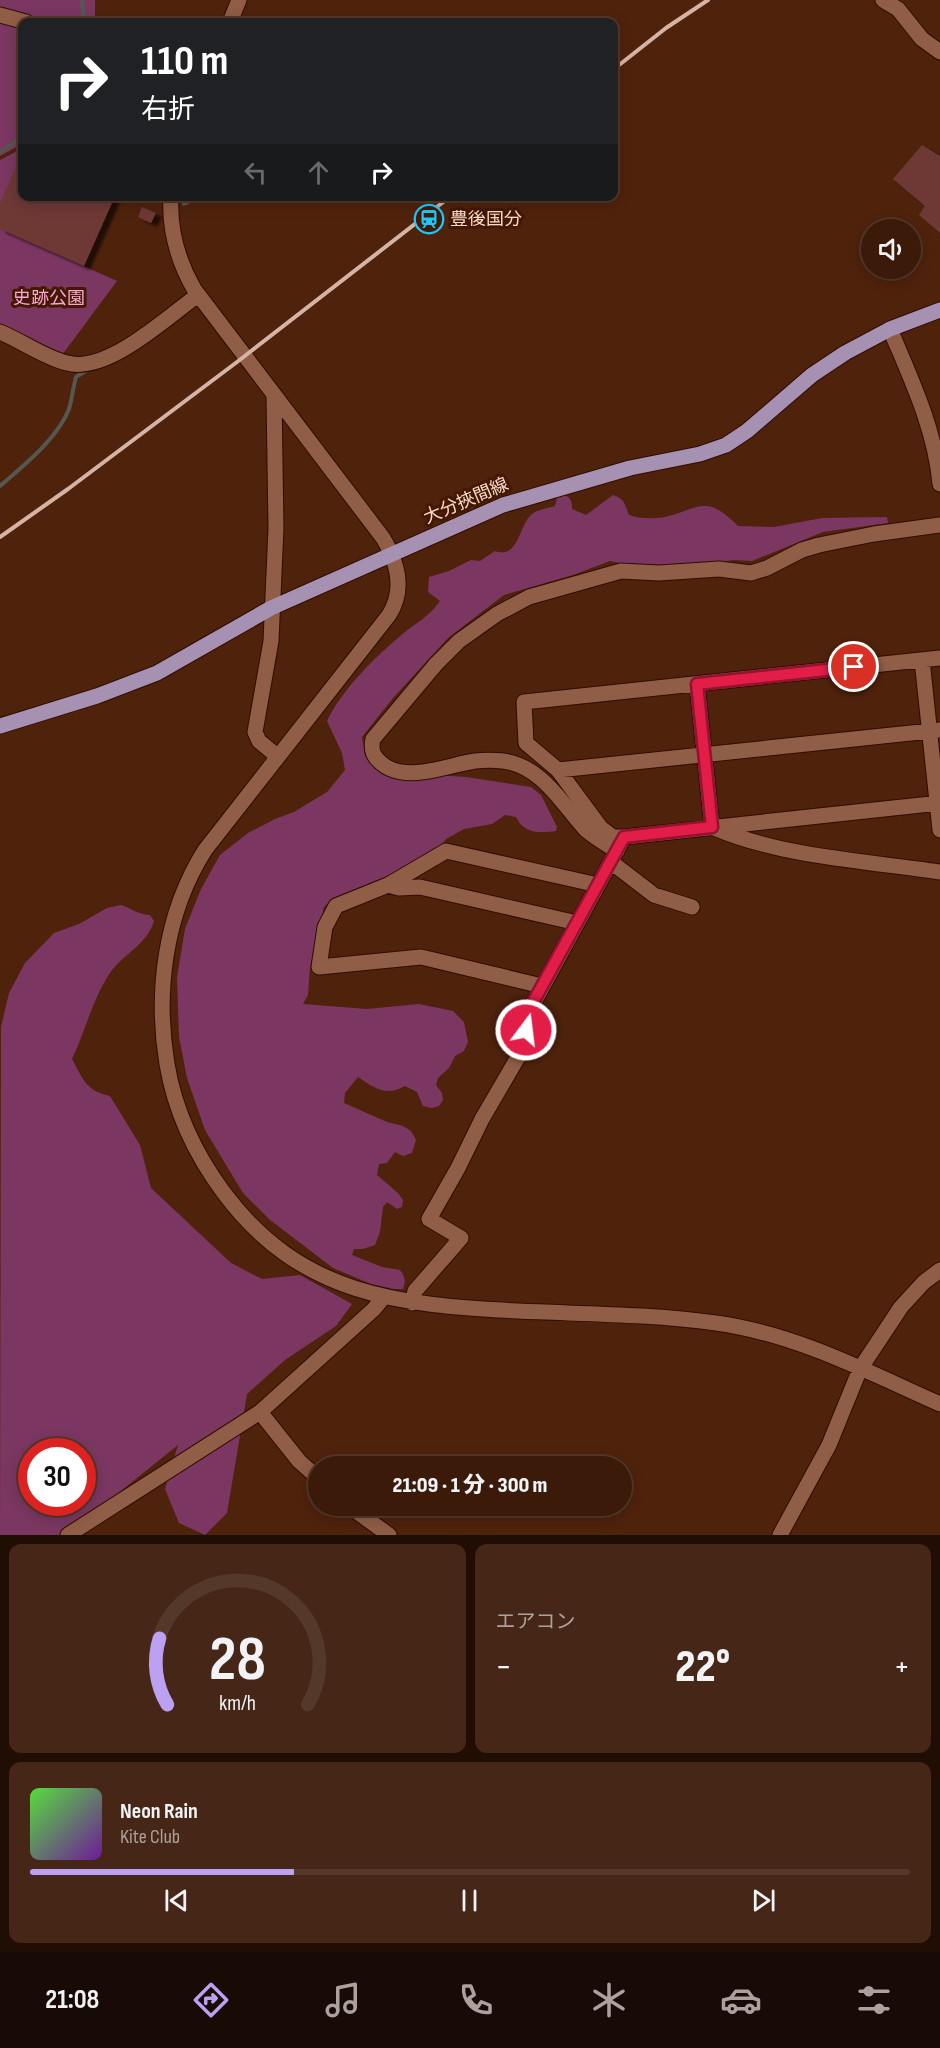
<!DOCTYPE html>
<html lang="ja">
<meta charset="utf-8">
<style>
body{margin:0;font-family:"Sofia Sans Condensed","Noto Sans JP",sans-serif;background:#462717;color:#f1f3f6;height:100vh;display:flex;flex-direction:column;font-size:22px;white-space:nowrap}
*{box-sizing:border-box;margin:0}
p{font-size:20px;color:#aca19c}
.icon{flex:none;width:33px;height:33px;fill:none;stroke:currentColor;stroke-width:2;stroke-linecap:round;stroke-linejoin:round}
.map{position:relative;height:1535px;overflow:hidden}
.panel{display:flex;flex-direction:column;gap:9px;padding:9px;background:#200e05;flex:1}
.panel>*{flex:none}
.banner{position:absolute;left:18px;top:18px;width:600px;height:183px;border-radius:12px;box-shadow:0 3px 15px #0003,0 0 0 2px #54382a;background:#202124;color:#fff;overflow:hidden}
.buttons{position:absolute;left:861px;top:219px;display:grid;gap:12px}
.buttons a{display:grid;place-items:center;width:60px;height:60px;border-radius:50%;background:#3b1a09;box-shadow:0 3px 15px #0003,0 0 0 2px #54382a;font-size:30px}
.speed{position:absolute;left:18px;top:1438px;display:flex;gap:12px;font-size:30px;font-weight:700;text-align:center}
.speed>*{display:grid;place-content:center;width:78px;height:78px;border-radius:50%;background:#3b1a09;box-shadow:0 3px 15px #0003,0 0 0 2px #54382a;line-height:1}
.speed .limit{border:9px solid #d22;background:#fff;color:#111}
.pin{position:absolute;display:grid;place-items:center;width:51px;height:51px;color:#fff;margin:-26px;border:3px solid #fff;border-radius:50%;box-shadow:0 2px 6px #0007}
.me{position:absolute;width:66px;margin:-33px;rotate:15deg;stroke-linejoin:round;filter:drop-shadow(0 0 4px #0008)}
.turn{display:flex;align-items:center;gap:21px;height:126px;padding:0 24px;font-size:27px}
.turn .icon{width:78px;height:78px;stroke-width:2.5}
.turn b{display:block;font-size:42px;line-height:51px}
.lanes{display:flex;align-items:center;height:57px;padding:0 24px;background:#0003;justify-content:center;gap:30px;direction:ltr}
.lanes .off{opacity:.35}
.big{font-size:45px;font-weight:800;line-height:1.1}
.panel .card{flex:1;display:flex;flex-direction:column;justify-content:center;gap:9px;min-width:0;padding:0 21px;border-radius:12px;background:#462717}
.panel .dial{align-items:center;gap:0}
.dial svg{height:156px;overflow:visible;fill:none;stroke:#54382a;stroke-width:7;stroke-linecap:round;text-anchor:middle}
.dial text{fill:#f1f3f6;stroke:none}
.song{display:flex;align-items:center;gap:18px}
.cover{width:72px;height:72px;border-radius:9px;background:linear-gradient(135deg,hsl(110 70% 55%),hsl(280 70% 35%))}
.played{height:6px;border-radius:3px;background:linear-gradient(90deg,#bca0f2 30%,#54382a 30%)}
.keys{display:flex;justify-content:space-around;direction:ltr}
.heat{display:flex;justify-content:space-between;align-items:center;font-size:33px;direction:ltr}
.panel .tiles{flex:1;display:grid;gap:9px;grid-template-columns:1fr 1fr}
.card:last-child{grid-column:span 2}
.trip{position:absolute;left:308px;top:1456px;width:324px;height:60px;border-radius:30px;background:#3b1a09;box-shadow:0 3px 15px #0003,0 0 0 2px #54382a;font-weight:800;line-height:60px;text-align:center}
.tabs{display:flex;height:96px;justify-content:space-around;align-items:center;background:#180a04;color:#aca19c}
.tabs .icon{width:42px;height:42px}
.tabs .selected{color:#bca0f2}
.tabs b{font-size:27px;color:#f1f3f6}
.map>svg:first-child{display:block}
.green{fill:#7b3761;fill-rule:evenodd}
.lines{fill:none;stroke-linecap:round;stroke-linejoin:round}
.stream{stroke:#54584f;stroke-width:4}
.building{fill:#6e3936;filter:url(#shadow)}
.minor-casing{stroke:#2f0d00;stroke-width:17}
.major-casing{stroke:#2f0d00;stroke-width:17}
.minor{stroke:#905d46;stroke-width:15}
.major{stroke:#a691b2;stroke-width:15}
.rail{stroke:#d5b4a5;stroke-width:4}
.route-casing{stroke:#92132f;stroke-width:15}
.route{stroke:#e11d48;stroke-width:10}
.labels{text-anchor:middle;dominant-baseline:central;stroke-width:6;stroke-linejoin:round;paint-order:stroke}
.poi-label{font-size:18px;fill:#f8dacd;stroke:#441802;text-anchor:start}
.park-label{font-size:18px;fill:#f7a7d4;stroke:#441802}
.street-label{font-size:18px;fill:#f8dacd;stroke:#441802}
</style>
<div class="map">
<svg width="940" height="1535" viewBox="0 0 940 1535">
<defs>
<filter id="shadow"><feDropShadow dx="6" dy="4" stdDeviation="1.5" flood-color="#0009"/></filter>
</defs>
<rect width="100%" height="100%" fill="#4f220c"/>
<path class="green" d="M0,0h95v22h-73v122l-22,12z
M21,149v6l-21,57v-52z
M0,229l117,52 -55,74 -62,-30z
M562,494c9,3 10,7 10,15l14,6 27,-20c12,4 12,10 16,20 14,5 33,4 47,-1 10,-3 20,-9 31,-8 12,1 24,13 31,20l36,1 48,-9 65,-1 1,6 -65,9 -71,29 -18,-1 -54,7h-42l-28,-6 -37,14 -69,20 -56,43 -55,60 -31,39 3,19 30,22 19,3 22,-6 30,2 65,10 10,8 16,32 -1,4c-17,2 -32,3 -40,-14l-11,-2 -13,9 -28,5 -18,10 -10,12 -27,16 -76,31 -9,9 -14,60 -2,28 -5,9 64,5 52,-5 34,7 11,11 4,20 -4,9 -9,5 -6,12 -11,10 -2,7 6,8 1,7 -4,6 -7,2 -9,-2 -6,-14 -12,-6c-19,11 -31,2 -47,-9l-13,16 -1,10 43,19 16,4 8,5 5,9 -4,13 -9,3 -8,-4 -8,11 -8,1 -2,11 21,18 5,7 -1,7 -5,2 -10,-7 -4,5 -3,25 -5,13 -12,4h-9l-2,6 30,12 18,3c5,7 6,11 3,19h-9l-23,-5 -38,-16 -63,-48 -27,-27 -38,-63 -18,-52 -8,-41 -2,-60 8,-48 16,-40 19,-34 28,-22 27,-14 19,-7 33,-20 18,-22 -3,-17 -15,-32c15,-31 46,-62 72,-84 16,-14 28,-18 41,-36l-12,-9 1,-15 20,-6 22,-11 9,1 15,-10c24,9 24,-27 37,-37 5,-4 16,-6 23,-8l2,-8z
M121,905c12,4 16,9 29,10l4,6c-7,24 -31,33 -44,52 -17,25 -25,59 -38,86 11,20 14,32 38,37l30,49 11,43 80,75 31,16 38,-4 52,29 -16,22 -51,34 -38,34 -20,119 -22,22 -26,-12 -14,-34 13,-44 -112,90h-66l1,-508 8,-34 16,-30 29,-30 25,-9 28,-16zM32,1452h50v51h-50z"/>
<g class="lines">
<path class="stream" d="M82,0l2,22
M0,152l22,-15
M184,204l17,-8
M0,486c23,-20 58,-48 69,-77 3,-10 4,-21 7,-32l11,-7"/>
</g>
<path class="building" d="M922,145l18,11v77l-21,-18 6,-9 -32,-27z
M22,153v43h93l-31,70 -84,-37v-26z
M142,207l14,6 -5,10 -13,-6z"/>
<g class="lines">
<g class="minor-casing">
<path id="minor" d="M883,0l15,9 24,30 18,13
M0,15l26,7
M230,22l9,-22
M171,196c-2,33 7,65 23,93l189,249c15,25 22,52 6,77l-184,235c-40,63 -50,142 -38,214 8,48 28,90 57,129 77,103 175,112 294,118 66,3 133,3 198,12 80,11 152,49 224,81
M890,329c21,50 45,100 50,155
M0,332c22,9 43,25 67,31 40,11 99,-45 131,-68
M274,396l2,132 -5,113 -16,91 4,9 18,15
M940,658l-416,44 2,41 32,27 43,58 12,9h11l316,-34
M922,660l18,170
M697,684l15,143c69,30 154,34 228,45
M558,770l382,-40
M617,851c-11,-7 -22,-13 -31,-21 -24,-26 -44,-64 -83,-69 -9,-1 -19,-1 -28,0 -29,4 -73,25 -97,-1 -6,-6 -7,-12 -5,-21l63,-75 23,-23 38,-27 32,-17 92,-26 38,2 60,-4 32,4 16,-5 35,-18 17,-5 55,-11 66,-9
M611,862l43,33 38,12
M388,885l58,-34 152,34
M542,986l-121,-29 -102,10 6,-40 11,-21 52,-21 11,3 21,-1 157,36
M412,1303l3,-12 46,-53 -32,-19 29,-51 24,-49 43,-74 2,-30 94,-172
M260,1412l39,49 19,17
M349,1506l40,29
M68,1535l192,-123 114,-103 9,-11
M780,1535l49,-90 31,-76 41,-62 23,-25 16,-12"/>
</g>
<g class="major-casing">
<path id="major" d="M0,726l97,-30 60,-23 114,-65 232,-103 127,-37 70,-14 26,-9 21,-14 65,-56 33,-22 45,-24 50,-19"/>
</g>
<use href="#minor" class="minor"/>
<use href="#major" class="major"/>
<path class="rail" d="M614,69l52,-41 42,-28
M0,537l68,-48 169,-127 214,-166"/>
</g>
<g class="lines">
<g class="route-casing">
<path id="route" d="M526,1030v-15l98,-178 88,-10 -15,-143 157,-17"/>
</g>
<use href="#route" class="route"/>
</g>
<defs>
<g id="station-ring" transform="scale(1.5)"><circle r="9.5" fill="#441802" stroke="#1acafc" stroke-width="1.5"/><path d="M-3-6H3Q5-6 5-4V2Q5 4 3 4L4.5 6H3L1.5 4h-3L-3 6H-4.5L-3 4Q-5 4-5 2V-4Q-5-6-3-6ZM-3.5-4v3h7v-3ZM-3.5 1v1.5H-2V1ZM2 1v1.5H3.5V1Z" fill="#1acafc"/></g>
</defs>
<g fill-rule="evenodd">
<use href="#station-ring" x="429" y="219"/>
</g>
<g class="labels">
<g class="poi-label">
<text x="450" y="219">豊後国分</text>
</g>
<g class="park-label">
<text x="49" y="298">史跡公園</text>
</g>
<g class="street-label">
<text transform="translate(466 501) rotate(-23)">大分挾間線</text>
</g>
</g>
</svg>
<div class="buttons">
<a><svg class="icon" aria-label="sound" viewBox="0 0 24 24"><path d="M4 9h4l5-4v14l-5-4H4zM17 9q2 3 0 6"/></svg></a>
</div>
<div class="speed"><div class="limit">30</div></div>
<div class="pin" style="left:854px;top:667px;background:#d93025"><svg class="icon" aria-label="arrive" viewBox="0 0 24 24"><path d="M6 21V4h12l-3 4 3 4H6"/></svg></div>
<svg class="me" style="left:526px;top:1030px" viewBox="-20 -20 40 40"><circle r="17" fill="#e11d48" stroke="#fff" stroke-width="3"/><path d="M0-11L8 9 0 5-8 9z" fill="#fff"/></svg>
<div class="trip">21:09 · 1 分 · 300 m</div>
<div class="banner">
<div class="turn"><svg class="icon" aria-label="right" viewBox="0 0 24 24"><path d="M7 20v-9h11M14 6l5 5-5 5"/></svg><div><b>110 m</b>右折</div></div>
<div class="lanes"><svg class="icon off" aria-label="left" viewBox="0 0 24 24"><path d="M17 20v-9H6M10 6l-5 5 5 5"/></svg><svg class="icon off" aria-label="ahead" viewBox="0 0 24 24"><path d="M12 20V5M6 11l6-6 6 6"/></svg><svg class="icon" aria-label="right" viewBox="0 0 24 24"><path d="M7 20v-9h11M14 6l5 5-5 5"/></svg></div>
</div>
</div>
<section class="panel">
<div class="tiles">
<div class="card dial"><svg viewBox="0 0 100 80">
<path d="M14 69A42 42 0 1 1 86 69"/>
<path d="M14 69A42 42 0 0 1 10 35" stroke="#bca0f2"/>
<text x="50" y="56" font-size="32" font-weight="700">28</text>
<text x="50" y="72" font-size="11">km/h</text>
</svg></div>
<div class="card"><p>エアコン</p>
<div class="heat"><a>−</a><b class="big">22°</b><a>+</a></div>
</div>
<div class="card">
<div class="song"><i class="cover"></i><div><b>Neon Rain</b><p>Kite Club</p></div></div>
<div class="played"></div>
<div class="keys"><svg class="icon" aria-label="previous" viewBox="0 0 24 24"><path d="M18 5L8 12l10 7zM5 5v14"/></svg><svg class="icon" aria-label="pause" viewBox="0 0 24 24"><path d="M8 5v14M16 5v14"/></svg><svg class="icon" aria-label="next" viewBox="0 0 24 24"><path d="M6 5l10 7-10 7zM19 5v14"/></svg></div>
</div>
</div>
</section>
<nav class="tabs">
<b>21:08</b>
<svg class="icon selected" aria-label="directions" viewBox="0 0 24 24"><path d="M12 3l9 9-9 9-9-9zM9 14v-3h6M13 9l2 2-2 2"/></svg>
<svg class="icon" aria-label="music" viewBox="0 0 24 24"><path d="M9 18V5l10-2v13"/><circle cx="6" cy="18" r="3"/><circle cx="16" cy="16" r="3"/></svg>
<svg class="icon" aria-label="phone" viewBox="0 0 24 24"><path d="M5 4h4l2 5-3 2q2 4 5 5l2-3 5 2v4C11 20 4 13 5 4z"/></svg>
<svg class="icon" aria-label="climate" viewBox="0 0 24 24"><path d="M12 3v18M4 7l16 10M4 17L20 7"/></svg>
<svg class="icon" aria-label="car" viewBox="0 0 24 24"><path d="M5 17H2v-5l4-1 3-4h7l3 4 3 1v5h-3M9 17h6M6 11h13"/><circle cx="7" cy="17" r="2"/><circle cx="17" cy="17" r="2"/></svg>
<svg class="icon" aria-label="filters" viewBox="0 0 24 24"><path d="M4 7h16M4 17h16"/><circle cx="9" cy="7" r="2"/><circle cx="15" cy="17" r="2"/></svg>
</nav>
